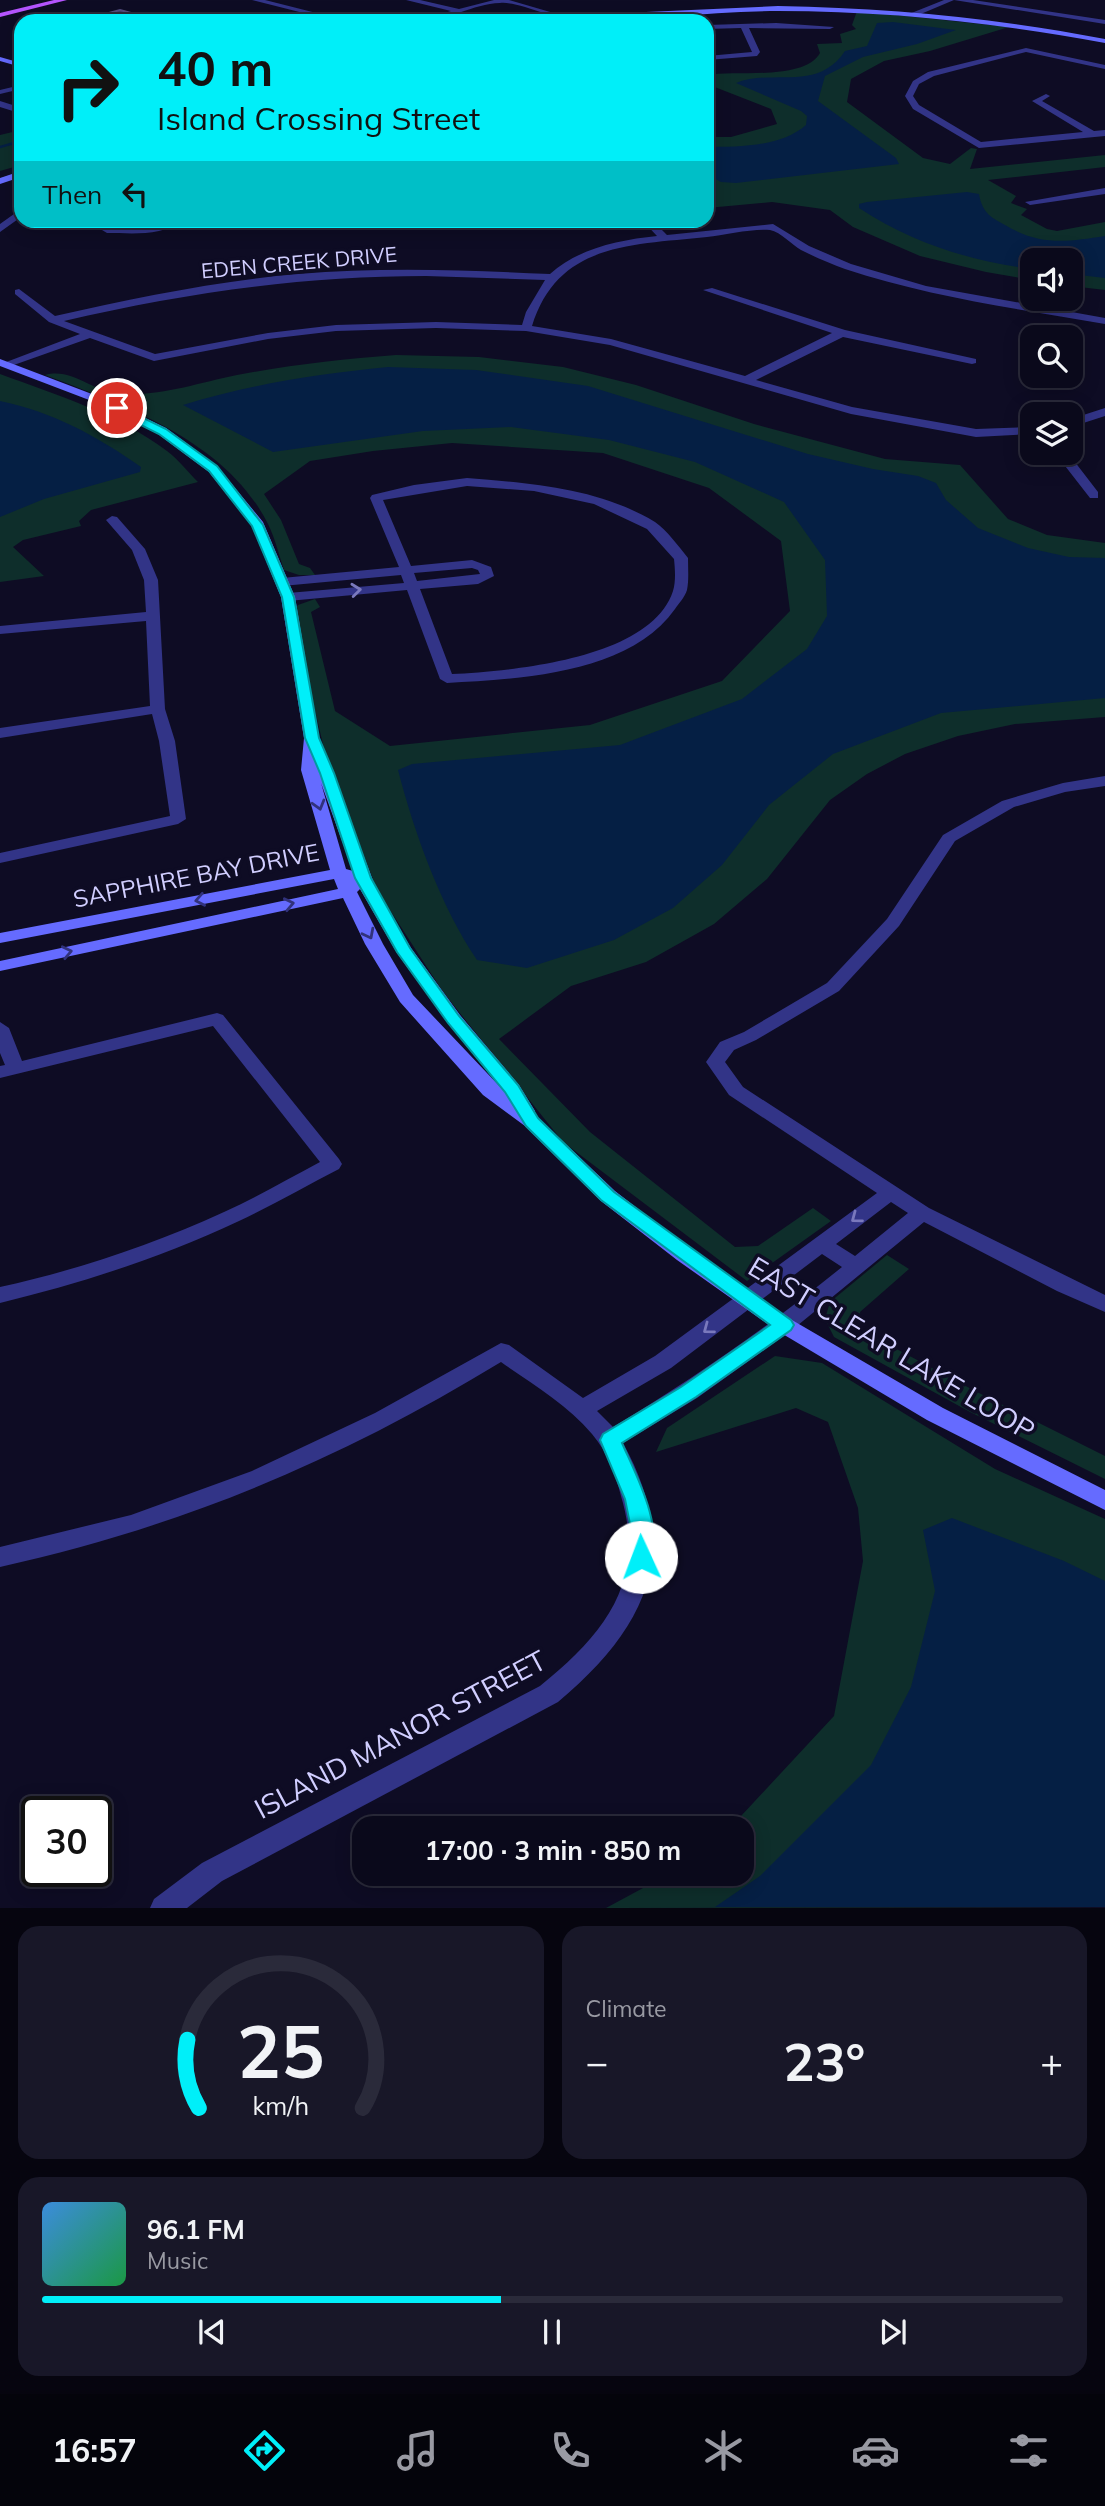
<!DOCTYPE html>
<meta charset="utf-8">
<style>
body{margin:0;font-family:Mulish,sans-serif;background:#181728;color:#f1f3f6;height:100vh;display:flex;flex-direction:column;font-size:26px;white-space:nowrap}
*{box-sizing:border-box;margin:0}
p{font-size:23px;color:#999aa3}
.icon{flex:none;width:38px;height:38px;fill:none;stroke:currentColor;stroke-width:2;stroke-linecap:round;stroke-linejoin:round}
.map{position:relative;height:1908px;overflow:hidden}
.side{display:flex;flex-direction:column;gap:18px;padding:18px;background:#06050f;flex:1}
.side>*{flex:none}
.guide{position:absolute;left:14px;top:14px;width:700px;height:214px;border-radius:21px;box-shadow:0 4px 18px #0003,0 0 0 2px #2a2a3a;background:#00eff9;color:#111;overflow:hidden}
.fabs{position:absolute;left:1020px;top:248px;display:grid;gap:14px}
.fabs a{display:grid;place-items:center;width:63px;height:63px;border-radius:14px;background:#0a091b;box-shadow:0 4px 18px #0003,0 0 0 2px #2a2a3a;font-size:35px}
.speed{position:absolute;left:21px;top:1796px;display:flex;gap:14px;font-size:35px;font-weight:700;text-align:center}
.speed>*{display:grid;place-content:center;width:91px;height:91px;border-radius:50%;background:#0a091b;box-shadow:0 4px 18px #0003,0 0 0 2px #2a2a3a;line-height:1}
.speed .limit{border:4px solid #111;border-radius:10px;background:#fff;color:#111}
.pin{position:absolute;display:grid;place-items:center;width:60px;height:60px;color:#fff;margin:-30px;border:4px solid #fff;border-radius:50%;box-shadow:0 2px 7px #0007}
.me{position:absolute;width:77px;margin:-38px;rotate:358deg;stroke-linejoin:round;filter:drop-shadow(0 0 5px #0008)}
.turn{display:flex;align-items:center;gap:24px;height:147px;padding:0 28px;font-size:32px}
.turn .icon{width:91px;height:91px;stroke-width:2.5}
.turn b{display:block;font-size:49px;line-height:60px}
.then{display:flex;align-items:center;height:66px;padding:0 28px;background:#0003;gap:14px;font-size:26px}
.big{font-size:52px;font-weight:700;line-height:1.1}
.side .widget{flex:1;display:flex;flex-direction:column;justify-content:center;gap:10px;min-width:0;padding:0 24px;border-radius:21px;background:#181728}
.side .dial{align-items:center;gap:0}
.dial svg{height:182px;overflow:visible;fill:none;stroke:#2a2a3a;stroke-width:7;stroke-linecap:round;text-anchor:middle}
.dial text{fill:#f1f3f6;stroke:none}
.song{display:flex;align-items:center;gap:21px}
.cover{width:84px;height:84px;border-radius:10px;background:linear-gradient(135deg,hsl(210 70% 55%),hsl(140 70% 35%))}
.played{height:7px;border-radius:4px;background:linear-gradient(90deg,#00eff9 45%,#2a2a3a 45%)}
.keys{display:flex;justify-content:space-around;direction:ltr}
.heat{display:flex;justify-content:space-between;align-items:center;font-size:38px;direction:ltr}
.side .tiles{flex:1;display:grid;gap:18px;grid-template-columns:1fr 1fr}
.widget:last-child{grid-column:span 2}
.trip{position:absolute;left:352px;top:1816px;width:402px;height:70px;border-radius:21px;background:#0a091b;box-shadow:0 4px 18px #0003,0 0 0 2px #2a2a3a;font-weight:700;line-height:70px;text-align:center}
.tabs{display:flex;height:112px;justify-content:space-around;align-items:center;background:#04040b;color:#999aa3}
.tabs .icon{width:49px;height:49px}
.tabs .on{color:#00eff9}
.tabs b{font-size:32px;color:#f1f3f6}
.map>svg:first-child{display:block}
.green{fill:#0e2e2b}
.water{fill:#051f44}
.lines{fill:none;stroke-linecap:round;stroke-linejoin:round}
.stream{stroke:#051f44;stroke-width:2.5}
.building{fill:#3c3565;stroke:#534d7e;stroke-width:2}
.street{fill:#323487;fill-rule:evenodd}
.secondary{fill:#656bff;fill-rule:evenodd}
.primary{fill:#b655ff;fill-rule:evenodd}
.oneway{stroke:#7a79bd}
.oneway2{stroke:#31327c}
.route{fill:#00eff9;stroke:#009ba2;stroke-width:2}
.labels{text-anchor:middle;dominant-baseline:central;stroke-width:7;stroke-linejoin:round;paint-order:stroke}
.far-street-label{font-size:21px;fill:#d1ceff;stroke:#0e0c24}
.street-label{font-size:24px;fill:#d1ceff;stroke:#0e0c24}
.near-street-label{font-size:28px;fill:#d1ceff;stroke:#0e0c24}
</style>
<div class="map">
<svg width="1105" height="1908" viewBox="0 0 1105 1908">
<rect width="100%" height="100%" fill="#0e0c24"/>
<path class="green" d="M857,11l152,16 -79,24 -46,10 -33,18 -4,23 76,56 27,6 21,-16 6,1 -7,20 135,-14v12l-117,13 28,16 -5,7 16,6 -6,6 26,14 10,2 48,-9v68l-34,-4v-25h-39v19l-46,-8 -66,-16 -67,-29 -23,-17 -58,-8 -65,6v-71h24l46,-13 -6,-15 -64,-25v-9c29,-5 97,6 113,-22l-3,-9 25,-1 -2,-9 16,-5 -4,-4z
M21,130v35l-21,6v-36z
M396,355l83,2 84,10 73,18 118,39 131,35 75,6 48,54 39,16 58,8v174l-90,7 -57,12 -53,18 -38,20 -37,26 -63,79 -53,45 -68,38 -75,24 -72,53 91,93 145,115 23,-1 55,-38 18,13 -84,60 -184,-139 -120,-150 -66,-102 -52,-137 -33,-141 6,-7 17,-6 5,8 -9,5 24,99 55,35 200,-21 132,-44 68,-70 -9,-70 -72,-53 -106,-35 -151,-10 -79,8 -63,10 -46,33 17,26 18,44 11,4 5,7h-16l-15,-5c-5,-15 -9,-32 -16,-46 -42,-83 -142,-118 -223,-149 27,-8 49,18 76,19 42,2 76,-11 116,-19 53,-10 105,-16 159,-20z
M0,374c57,21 118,40 167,77 12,9 21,21 31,31l-107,28 -12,11 2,5 -58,14 -10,7 31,29 -44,6z
M887,1255l22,14 -49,43 3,19 112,60 130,65v23l-135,-67 -136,-75 -9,-18 5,-17z
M775,1356l47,7 173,106 110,50v388l-499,1 63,-34h73v-45h-13l105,-113 29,-155 -5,-53 -30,-86 -32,-14 -140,44 11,-24z"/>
<path class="water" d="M893,22l63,8 -39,14 -54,13 -38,19 -7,25 78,57 3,6 -163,19 -15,-1 -14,-8v-27c31,0 74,0 99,-22l1,-9 -6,-5 -65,-28c37,-15 81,10 109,-32l22,-5 10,-23z
M967,192l12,2c3,18 11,23 26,31 35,21 62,17 100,11v42l-34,-4v-13h-39v8c-62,-8 -120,-26 -173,-61v-4l8,-2z
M388,367l88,3 112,16 220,68 65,15 45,7 18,7 10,17 32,28 50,20 41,9 36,1v140l-164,15 -108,41 -64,51 -47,60 -49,43 -59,32 -87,28 -50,-8c-36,-53 -63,-128 -79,-190l14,-6 208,-19 122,-46 65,-50 20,-33 -2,-56 -41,-58 -89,-40 -86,-22 -98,-13 -88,4 -150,21 -90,-47c68,-21 135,-31 205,-38z
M0,401c53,11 97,35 141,66l-1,5 -96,27 -44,18z
M952,1518l112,43 41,20v326h-390l45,-31 111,-111 40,-78 24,-96 -12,-61z"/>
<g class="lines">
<path class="stream" d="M0,147l21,-6"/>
</g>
<path class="building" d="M120,10l40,11h-81z"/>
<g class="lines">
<path class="street" d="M252,0h13l83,21h-13z
M406,0h14l39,9 35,-9h15l72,21c-26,0 -60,-20 -81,-18 -27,1 -53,18 -81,18l32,-10z
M944,0h29l132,20v4l-151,-24 -38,16 -7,-2z
M776,23l58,4 -4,2 -81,-1 11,24 -3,4 -50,4v-4l45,-4 -11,-24 -34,1v-4z
M1026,48l79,17v4l-79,-17 -92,24 -15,8 -6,12 6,9 62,37 102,-10 -51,-31 14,-7 4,2 -8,5 52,30 11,-1v6l-126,12 -66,-39 -8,-13 8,-15 15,-9z
M21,85v4l-21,5v-4z
M0,101l19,6 1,2 -4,3 -16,-5z
M1105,188v6l-75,11 -5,-3z
M21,209v8l-21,15v-8z
M171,220h11c-19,17 -51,13 -75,13l-5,-3 5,-3 47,-1z
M334,220h10v2l-5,3z
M642,220h10l15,15 106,-11 36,22 42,18 75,22 179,32v6c-87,-15 -175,-27 -260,-55 -14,-5 -30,-12 -44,-19 -9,-5 -20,-18 -31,-20 -16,-2 -46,5 -63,7 -74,8 -149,5 -175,89l79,13 134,37 87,-43 -129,-43 9,-2 133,42 131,29v4l-4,1 -129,-27 -87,43 96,27 124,22 56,-2v7l-56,3 -125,-23 -241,-69 -84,-14 -90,-3 -100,3 -68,8 -114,22 -64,-23 -79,28 -10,-2 79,-30 -31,-12 -34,-28v-4l4,-1 36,27c80,-18 161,-35 243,-42 83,-7 168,-4 252,0 29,-26 69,-34 107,-38zM426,276l119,4 -19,32 -4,13 -86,-3 -100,3 -68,8 -113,21 -91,-33c120,-28 239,-45 362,-45z
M1105,408v8l-34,11v-8z
M1055,453h13l30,39v6h-8z
M467,478c64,5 132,10 188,44 12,8 24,25 33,36 0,11 1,22 -1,32 -2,7 -8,13 -12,19 -46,65 -155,70 -228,74l-7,-4 -33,-89 -119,11 -7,-4 7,-4 116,-10 -3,-8 -119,11 -7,-4 7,-4 117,-11 -29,-69 2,-3 42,-10zM467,486l67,5 60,13 53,25 27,30c1,10 2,22 -1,32 -22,68 -161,80 -221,83l-32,-85 58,-5 16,-8 -3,-9 -19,-7 -61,6 -28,-66zM472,568l6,2 2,4 -63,7 -3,-8z
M112,516l5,1 28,32 13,31 7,129 10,32 11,78 -8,5 -178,39v-10l170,-37 -11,-75 -7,-27 -152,24v-10l150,-22 -4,-85 -146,13v-8l146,-14 -2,-32 -12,-30 -26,-30z
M1105,776v10l-40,6 -51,15 -59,34 -56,85 -60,65 -83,49 -22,10 -9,12 18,25 186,121 176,87v17l-48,-21 -133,-69 -132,108 -95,68 -74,45c60,109 24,184 -65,259l-336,179 -35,27h-37l4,-9 48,-36 338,-177c64,-52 107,-104 81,-190 -6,-23 -13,-43 -29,-62 -25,-30 -60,-50 -91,-72 -161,98 -317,164 -501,205v-20l131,-32 121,-44 123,-58 126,-70 8,2 74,53 72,-42 222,-163 -148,-98 -23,-33 14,-20 24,-10 83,-49 60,-64 56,-84 59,-34 61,-18zM891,1202l17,11 -53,43 -19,-12zM822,1254l20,13c-73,59 -149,112 -229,160l-16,-16 74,-43z
M217,1013l6,2 116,144 3,5 -3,5c-33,17 -66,36 -100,52 -76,36 -157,62 -239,82v-16c77,-17 152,-42 224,-75 33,-15 64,-33 96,-50l-107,-136 -213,52v-12l5,-1 -5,-12v-31l9,6 13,33z"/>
<path class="secondary" d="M778,6c111,2 218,12 327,33v4c-108,-20 -216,-32 -327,-32 -67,0 -134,10 -201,10l69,-9z
M0,57l21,6v4l-21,-6z
M21,171v6l-21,7v-6z
M0,359l105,40 61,29 51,38 46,56 32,75 24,143 60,156 32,52 49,67 59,70 16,26 -2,2 82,78 76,59 101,70 151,88 162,82v20l-178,-90 -151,-90 -99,-70 -76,-59 -76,-75 -42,-31 -83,-93 -35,-58 -22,-46 -343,73v-10l338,-72 -4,-10 -334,64v-10l330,-63 -29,-100 3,-32 -23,-141 -29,-71 -43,-54 -51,-38 -61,-31 -97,-37zM321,783l32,88 -7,-2zM360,889l37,64 51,70 57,69 -92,-97 -30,-51 -26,-52z"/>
<path class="primary" d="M54,0h13l-67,17v-4z"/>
</g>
<defs><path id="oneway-chevron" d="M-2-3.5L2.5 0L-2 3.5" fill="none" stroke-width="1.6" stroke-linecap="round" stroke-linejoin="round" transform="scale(1.75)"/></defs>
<g class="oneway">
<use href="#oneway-chevron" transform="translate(356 590) rotate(-6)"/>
<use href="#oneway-chevron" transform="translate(856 1218) rotate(143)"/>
<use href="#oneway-chevron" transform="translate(708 1329) rotate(143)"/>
</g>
<g class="oneway2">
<use href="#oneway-chevron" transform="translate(319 805) rotate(74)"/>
<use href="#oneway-chevron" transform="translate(200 900) rotate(169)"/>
<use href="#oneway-chevron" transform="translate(289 904) rotate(-12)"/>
<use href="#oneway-chevron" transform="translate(369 934) rotate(63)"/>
<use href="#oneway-chevron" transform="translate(67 952) rotate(-12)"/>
</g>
<path class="route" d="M117,405l49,24 51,37 46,59 31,72 25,141 15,35 37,105 39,70 49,68 59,69 20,33 76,74 177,128 3,5 -3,5 -95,67 -74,46c13,30 44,87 27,120l-8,3 -7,-3 -4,-6 1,-28 -6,-30 -25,-59 3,-6 78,-47 89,-62 -169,-125 -75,-74 -21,-34 -57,-69 -51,-71 -42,-74 -35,-105 -15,-35 -23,-141 -30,-71 -43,-55 -50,-37 -46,-23 -1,-3z"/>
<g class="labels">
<g class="far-street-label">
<text transform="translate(299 262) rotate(-5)">EDEN CREEK DRIVE</text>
</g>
<g class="street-label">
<text transform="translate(196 875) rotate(-11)">SAPPHIRE BAY DRIVE</text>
</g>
<g class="near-street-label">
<text transform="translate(892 1348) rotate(31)">EAST CLEAR LAKE LOOP</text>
<text transform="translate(400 1734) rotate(-28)">ISLAND MANOR STREET</text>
</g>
</g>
</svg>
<div class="fabs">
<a><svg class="icon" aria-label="sound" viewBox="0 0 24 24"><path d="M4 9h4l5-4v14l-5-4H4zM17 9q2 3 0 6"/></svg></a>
<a><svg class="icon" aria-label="search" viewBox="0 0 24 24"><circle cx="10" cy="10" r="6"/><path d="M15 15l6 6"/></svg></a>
<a><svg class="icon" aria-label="layers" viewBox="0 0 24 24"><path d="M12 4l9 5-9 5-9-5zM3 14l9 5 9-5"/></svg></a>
</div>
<div class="speed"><div class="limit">30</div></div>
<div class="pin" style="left:117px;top:408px;background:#d93025"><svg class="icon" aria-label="arrive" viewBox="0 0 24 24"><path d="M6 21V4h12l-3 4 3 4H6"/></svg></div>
<svg class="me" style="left:641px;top:1557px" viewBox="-20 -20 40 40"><circle r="19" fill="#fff"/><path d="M0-13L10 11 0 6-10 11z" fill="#00eff9"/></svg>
<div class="trip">17:00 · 3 min · 850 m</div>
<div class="guide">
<div class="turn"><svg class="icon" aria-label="right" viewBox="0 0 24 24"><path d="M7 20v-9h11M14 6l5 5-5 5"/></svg><div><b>40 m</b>Island Crossing Street</div></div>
<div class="then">Then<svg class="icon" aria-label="left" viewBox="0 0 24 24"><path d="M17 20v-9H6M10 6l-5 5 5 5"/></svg></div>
</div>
</div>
<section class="side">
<div class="tiles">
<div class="widget dial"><svg viewBox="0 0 100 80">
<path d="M14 69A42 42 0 1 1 86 69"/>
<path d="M14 69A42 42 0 0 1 9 39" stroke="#00eff9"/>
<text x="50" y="56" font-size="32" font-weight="700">25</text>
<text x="50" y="72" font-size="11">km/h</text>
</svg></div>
<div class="widget"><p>Climate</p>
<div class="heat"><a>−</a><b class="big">23°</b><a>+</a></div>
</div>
<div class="widget">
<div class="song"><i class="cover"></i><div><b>96.1 FM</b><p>Music</p></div></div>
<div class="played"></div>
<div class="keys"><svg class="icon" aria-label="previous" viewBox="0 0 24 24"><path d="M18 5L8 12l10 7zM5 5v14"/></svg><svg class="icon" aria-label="pause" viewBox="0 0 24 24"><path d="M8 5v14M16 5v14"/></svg><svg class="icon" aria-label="next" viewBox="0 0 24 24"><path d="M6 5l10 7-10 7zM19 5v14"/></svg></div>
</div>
</div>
</section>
<nav class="tabs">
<b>16:57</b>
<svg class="icon on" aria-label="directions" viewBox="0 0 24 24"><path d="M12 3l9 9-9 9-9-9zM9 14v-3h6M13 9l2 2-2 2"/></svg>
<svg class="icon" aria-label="music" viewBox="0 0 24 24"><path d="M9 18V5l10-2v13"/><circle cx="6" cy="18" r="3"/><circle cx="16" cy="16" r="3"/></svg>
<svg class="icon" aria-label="phone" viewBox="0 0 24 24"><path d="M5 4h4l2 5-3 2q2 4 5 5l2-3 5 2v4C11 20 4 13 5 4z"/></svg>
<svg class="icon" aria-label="climate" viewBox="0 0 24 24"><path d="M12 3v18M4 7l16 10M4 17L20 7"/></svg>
<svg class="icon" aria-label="car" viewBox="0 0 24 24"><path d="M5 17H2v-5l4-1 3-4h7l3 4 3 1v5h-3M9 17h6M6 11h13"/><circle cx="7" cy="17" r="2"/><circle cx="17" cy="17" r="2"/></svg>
<svg class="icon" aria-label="filters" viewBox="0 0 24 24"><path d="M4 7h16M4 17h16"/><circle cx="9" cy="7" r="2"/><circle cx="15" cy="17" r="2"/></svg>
</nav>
